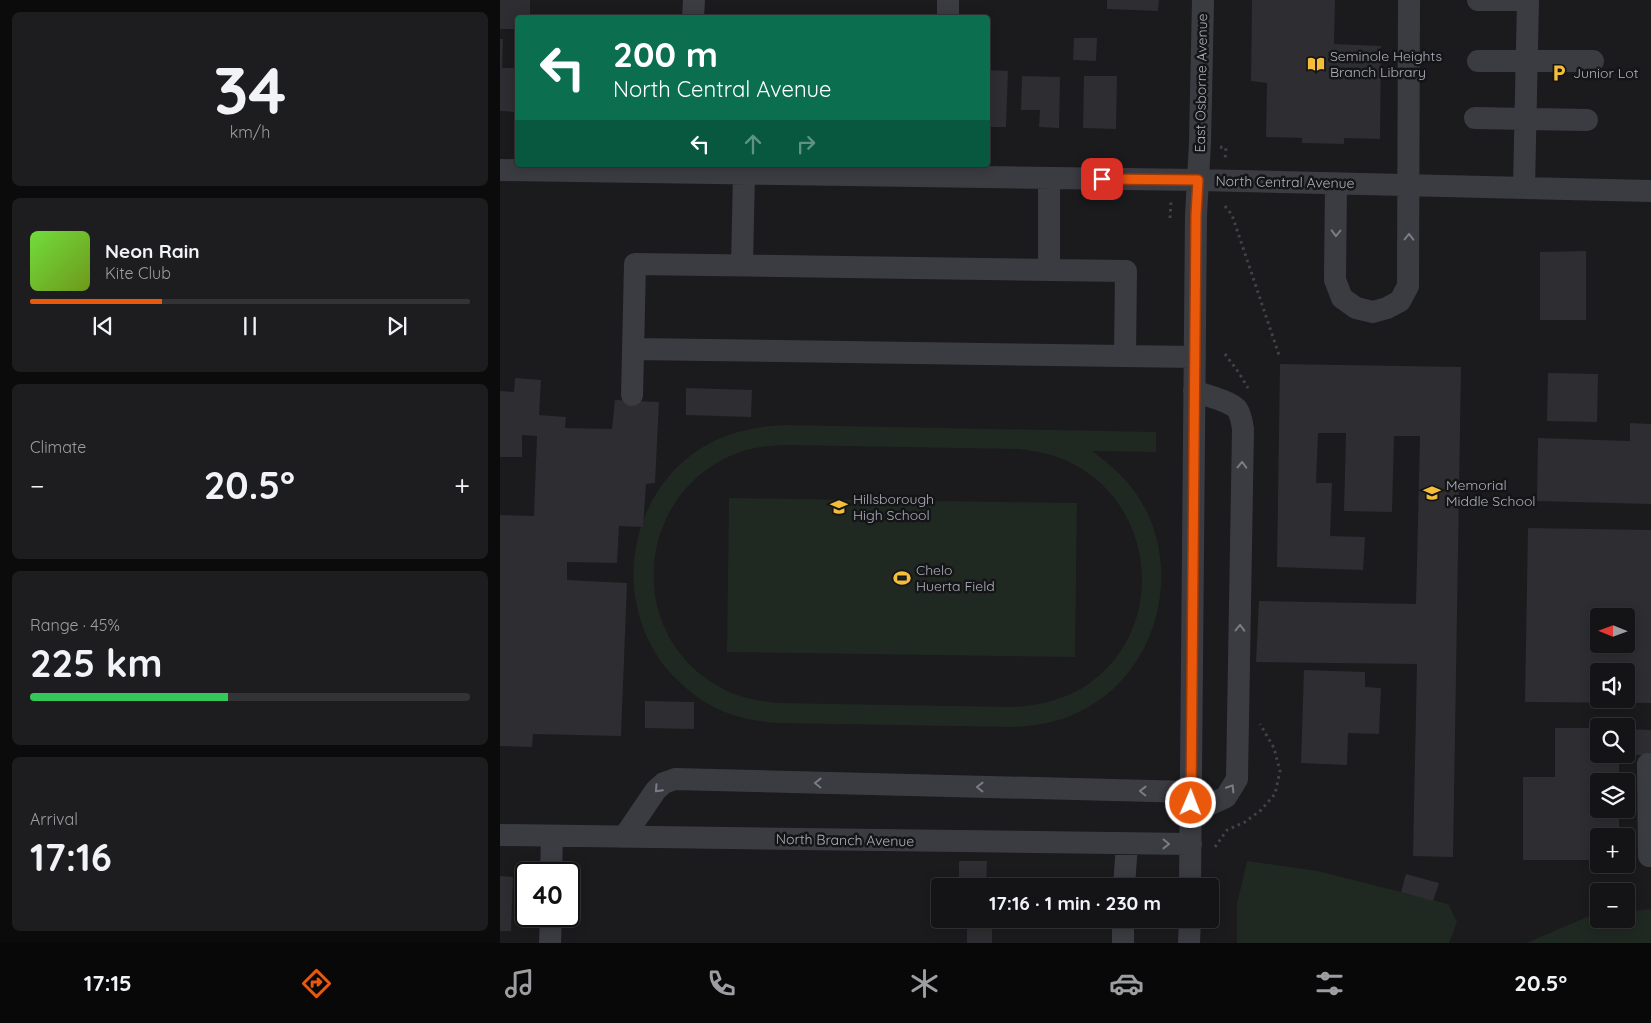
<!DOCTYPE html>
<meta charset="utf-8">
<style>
body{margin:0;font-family:Quicksand,sans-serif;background:#1d1d1f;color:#f1f3f6;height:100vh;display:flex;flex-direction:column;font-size:19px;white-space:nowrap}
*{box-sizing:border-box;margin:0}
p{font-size:16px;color:#9d9ea1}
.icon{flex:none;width:28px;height:28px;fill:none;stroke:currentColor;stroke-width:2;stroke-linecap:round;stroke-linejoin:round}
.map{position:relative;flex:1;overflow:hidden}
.sheet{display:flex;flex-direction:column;gap:12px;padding:12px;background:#0b0b0c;width:500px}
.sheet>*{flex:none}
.guide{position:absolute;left:15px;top:15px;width:475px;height:152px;border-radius:5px;box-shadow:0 2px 12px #0003,0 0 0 1px #333335;background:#0b6e4f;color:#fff;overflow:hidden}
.needle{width:32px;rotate:271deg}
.controls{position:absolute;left:1090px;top:608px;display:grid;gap:10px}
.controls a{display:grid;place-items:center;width:45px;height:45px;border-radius:5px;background:#141416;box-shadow:0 2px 12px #0003,0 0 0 1px #333335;font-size:25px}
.speed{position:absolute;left:15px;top:862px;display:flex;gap:10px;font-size:25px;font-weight:700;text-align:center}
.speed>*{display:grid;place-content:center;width:65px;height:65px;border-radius:50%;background:#141416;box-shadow:0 2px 12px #0003,0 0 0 1px #333335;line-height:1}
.speed .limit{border:2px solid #111;border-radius:8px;background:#fff;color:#111}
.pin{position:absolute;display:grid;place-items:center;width:42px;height:42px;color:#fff;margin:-21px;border-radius:10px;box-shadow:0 2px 8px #0006}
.me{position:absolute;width:55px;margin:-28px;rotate:1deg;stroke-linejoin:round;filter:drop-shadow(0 0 4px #0008)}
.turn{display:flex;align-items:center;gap:18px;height:105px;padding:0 15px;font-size:22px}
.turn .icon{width:65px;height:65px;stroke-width:2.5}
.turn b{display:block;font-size:35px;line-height:42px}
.lanes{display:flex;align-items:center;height:48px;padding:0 15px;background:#0003;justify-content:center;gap:25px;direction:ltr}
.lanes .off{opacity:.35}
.big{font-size:38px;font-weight:700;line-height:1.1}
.sheet .card{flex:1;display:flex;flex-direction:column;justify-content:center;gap:8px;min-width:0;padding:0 18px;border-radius:8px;background:#1d1d1f}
.sheet .dial{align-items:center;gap:0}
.dial b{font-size:65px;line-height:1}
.song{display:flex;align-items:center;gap:15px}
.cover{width:60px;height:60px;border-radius:8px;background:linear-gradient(135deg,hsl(100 70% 55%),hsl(80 70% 35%))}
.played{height:5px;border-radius:2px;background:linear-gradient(90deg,#ea580c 30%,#333335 30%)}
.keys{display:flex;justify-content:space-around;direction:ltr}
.heat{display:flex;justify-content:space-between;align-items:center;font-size:28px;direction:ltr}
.charge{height:8px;border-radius:4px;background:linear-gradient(90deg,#34c759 45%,#333335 0)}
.trip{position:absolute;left:431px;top:878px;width:288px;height:50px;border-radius:5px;background:#141416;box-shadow:0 2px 12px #0003,0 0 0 1px #333335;font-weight:700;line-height:50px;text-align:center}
.tabs{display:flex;height:80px;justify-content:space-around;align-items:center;background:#080809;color:#9d9ea1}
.tabs .icon{width:35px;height:35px}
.tabs .selected{color:#ea580c}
.tabs b{font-size:22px;color:#f1f3f6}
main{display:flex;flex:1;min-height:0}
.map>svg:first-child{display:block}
.green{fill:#202822;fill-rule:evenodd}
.building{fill:#2e2d31;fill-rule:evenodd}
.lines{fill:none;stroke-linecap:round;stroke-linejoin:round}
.path{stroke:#414349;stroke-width:3;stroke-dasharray:2.5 4;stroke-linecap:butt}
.minor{stroke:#3b3c42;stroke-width:22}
.oneway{stroke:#7a7c85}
.route-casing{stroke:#983908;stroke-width:12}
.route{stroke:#ea580c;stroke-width:9}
.labels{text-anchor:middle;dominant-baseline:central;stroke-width:5;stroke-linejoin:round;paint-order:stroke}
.poi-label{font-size:14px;fill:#adb1bc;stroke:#151518;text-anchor:start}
.street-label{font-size:14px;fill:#adb1bc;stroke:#151518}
</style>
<main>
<section class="sheet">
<div class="card dial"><b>34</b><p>km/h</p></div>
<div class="card">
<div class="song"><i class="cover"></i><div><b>Neon Rain</b><p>Kite Club</p></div></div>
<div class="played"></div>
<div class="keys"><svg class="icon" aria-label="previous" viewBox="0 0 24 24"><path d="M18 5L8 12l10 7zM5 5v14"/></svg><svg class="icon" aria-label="pause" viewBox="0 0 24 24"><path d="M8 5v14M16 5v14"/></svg><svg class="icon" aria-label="next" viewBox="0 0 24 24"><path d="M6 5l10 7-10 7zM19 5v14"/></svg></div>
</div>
<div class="card"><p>Climate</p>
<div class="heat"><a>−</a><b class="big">20.5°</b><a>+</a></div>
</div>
<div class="card"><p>Range · 45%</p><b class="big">225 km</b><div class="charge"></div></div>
<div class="card"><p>Arrival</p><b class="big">17:16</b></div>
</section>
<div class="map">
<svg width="1151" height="943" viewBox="0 0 1151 943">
<rect width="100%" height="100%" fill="#1b1a1d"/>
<path class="green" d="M285,425l371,7v20l-64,-1c16,12 31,24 43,41 52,73 24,184 -58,221 -21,10 -43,13 -66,14l-233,-4c-15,-1 -30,-3 -45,-8 -26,-8 -49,-26 -67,-47 -59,-74 -35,-189 52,-229 22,-9 43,-13 67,-14zM284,445l233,4c20,2 40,6 58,16 83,45 91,166 12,220 -23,15 -49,21 -76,22l-233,-4c-20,-2 -40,-5 -58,-16 -99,-54 -84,-200 23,-236 13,-4 27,-5 41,-6z
M229,498l348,5 -2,154 -348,-5z
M747,861l71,10 130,33 9,18 -8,21h-212v-39z
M1151,909v34h-125l61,-26 12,-2v4h27v-7z"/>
<path class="building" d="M0,0h30v18h-12v11h-18z
M607,0h52l-1,11 -51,-2z
M752,0h83l-1,44 47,2 -1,93 -36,-1v6l-42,-1v-5l-36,-1 1,-54 -16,-2z
M574,38h23l-1,23 -23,-1z
M0,39h3l-1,29h16v44l-18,-1z
M488,70l20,1 -2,56h-18z
M522,76l38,1 -1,51 -20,-1 1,-17h-19z
M584,76h33l-1,53 -33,-1z
M1086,251v69h-46v-68z
M780,364l181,3 -8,490 -40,-1 4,-192 -161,-2 3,-61 157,3 4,-168h-26l-2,76 -48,-1 2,-78h-28l-2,50h16l-2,53 35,1 -2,33 -86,-3z
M1048,373l50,1 -1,48 -50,-1z
M15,378l26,2 -2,35 27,2 -1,11 47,1 3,-29 44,2 -4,81 -9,1 -3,43 -24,-1 -2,37 -50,-1v18l60,3 -6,153 -88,-2 -1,13 -32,-1v-231l34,1 3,-80 -15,-1v22h-22v-66l14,1z
M186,388l66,2 -1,27 -65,-2z
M1130,423l21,1v80l-114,-3 1,-63 92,3z
M1028,528l123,2v173l-126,-1zM1099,616h27v28h-27zM1099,671h27v28h-27z
M804,670l61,2v15l16,1 -2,46 -31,-1 -1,32 -46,-2z
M145,701l49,1v27l-49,-1z
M1055,728h44v26h20v27h-20v28h20v27h-20v24h-76v-83h32z
M1126,729l25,1v25h-25z
M459,861h28l-1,25h-27z
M906,874l33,9 -6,18 -32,-9z
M0,876l13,1 -2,54h-11z
M467,919h25v24h-25z"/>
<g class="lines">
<path class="path" d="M720,147l6,1 -1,12
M725,206l7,9 47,140
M670,218l1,-17
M725,354l14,19 9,15
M715,847l12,-17 18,-8 16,-12 14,-16 5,-23 -6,-23 -14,-24"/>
<path class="minor" d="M978,0h42
M193,18l1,-18
M448,18v-18
M978,61h115
M975,118l112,2
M0,170l698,10 453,11
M836,184l-1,96 7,18 14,10 17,4 14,-4 13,-7 8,-15 1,-286
M1024,188l4,-188
M242,265l2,-92
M549,270v-92
M134,349l561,8
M132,395l3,-131 491,7 -1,84
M1148,764l1,92h2
M691,813l35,-16 11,-18 6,-350c-1,-7 -2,-14 -6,-20 -7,-8 -32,-14 -43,-18
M0,835l691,9
M124,837l32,-47 8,-7 11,-4 516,13
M51,874l1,-38
M624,886l3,-42
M690,886l6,-671 4,-72 3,-143
M50,943l1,-27
M623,943v-24
M689,943l1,-24"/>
</g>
<defs><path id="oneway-chevron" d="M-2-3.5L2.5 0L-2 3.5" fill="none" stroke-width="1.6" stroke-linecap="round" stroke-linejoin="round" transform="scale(1.25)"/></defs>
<g class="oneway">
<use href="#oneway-chevron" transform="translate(836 233) rotate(91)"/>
<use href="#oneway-chevron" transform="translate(909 237) rotate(-89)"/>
<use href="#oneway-chevron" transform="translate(742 465) rotate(-89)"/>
<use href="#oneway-chevron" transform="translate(740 628) rotate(-89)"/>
<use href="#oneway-chevron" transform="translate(318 783) rotate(-179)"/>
<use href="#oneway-chevron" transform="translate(480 787) rotate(-179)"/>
<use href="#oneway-chevron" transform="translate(731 788) rotate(-58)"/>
<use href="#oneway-chevron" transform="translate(158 789) rotate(133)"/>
<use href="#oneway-chevron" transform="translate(643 791) rotate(-179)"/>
<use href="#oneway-chevron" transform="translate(666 844) rotate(1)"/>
</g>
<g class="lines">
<g class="route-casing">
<path id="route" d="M602,179l96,1 -2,35 -5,588"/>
</g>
<use href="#route" class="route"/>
</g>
<defs>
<g id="library-bare" transform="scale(1.35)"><path d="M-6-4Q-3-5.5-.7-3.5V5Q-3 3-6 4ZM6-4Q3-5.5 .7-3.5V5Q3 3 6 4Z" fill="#f4be3b" stroke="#151518" stroke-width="2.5" paint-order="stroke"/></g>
<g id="parking-bare" transform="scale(1.35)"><path d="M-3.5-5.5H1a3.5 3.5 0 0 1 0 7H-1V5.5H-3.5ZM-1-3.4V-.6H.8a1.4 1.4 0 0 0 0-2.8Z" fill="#f4be3b" stroke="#151518" stroke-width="2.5" paint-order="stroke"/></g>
<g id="school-bare" transform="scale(1.35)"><path d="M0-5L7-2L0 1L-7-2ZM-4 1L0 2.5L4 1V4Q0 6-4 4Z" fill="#f4be3b" stroke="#151518" stroke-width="2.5" paint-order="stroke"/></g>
<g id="stadium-bare" transform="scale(1.35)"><path d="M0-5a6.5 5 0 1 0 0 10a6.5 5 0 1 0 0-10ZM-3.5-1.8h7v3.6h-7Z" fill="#f4be3b" stroke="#151518" stroke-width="2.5" paint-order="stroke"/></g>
</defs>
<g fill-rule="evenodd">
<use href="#library-bare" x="816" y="64"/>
<use href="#parking-bare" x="1059" y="73"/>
<use href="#school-bare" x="932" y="493"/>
<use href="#school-bare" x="339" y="507"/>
<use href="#stadium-bare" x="402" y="578"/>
</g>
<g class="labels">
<g class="poi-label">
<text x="830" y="56">Seminole Heights<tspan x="830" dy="16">Branch Library</tspan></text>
<text x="1073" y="73">Junior Lot</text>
<text x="946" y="485">Memorial<tspan x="946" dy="16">Middle School</tspan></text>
<text x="353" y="499">Hillsborough<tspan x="353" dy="16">High School</tspan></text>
<text x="416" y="570">Chelo<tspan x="416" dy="16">Huerta Field</tspan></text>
</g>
<g class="street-label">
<text transform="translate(701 83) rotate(-89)">East Osborne Avenue</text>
<text transform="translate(785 182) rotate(1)">North Central Avenue</text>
<text transform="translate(345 840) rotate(1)">North Branch Avenue</text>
</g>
</g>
</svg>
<div class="controls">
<a><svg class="needle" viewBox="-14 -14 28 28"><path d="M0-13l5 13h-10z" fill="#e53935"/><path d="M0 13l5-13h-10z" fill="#9d9ea1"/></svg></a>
<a><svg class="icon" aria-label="sound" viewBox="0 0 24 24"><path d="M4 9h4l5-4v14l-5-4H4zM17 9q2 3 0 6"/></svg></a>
<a><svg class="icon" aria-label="search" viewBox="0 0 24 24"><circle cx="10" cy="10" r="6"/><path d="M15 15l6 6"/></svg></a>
<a><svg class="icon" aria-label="layers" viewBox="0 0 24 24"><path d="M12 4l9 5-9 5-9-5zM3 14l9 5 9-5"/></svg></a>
<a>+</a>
<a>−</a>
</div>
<div class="speed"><div class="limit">40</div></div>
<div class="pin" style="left:602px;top:179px;background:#d93025"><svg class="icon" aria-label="arrive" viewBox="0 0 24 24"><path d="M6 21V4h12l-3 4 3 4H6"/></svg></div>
<svg class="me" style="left:691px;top:803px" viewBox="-20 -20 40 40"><circle r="17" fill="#ea580c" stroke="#fff" stroke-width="3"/><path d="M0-11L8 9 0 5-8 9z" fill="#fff"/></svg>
<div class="trip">17:16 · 1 min · 230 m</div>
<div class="guide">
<div class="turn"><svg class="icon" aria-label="left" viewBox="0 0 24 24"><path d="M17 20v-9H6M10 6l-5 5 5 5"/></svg><div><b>200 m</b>North Central Avenue</div></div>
<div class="lanes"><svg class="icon" aria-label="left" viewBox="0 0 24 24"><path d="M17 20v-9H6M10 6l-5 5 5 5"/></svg><svg class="icon off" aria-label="ahead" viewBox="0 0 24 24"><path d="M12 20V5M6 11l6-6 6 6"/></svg><svg class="icon off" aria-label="right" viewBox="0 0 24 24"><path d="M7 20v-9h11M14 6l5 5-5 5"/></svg></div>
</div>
</div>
</main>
<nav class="tabs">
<b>17:15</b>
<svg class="icon selected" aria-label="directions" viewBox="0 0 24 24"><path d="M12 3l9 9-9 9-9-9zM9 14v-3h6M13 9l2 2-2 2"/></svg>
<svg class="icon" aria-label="music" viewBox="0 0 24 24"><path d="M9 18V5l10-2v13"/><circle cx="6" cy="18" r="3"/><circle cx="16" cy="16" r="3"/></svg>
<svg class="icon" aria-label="phone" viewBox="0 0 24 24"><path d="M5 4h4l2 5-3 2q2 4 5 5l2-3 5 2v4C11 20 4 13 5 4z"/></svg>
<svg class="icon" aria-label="climate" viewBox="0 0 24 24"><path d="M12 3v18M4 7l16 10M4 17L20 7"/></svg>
<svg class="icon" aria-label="car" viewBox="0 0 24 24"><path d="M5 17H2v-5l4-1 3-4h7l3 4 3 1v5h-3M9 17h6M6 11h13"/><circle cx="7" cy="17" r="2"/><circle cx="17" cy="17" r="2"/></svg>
<svg class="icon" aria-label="filters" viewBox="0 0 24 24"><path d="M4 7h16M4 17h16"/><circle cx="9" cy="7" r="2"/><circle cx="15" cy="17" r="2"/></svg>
<b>20.5°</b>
</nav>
